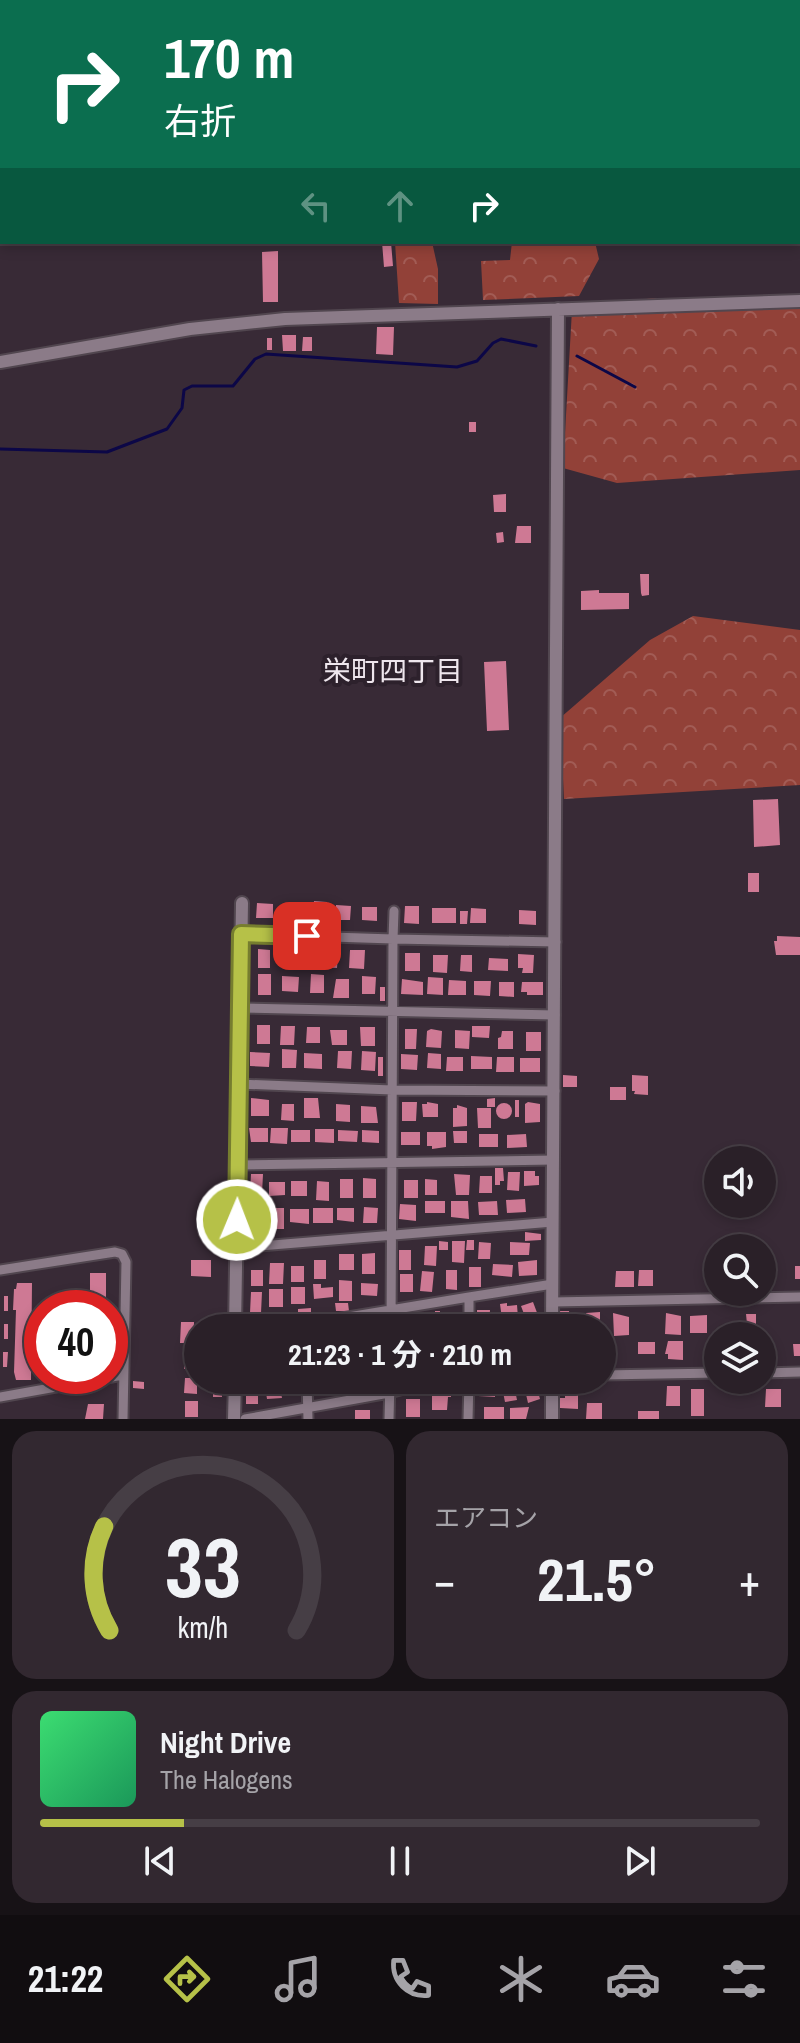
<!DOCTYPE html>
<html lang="ja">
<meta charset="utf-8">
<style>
body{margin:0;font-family:"Archivo Narrow","Noto Sans JP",sans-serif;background:#322830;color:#f1f3f6;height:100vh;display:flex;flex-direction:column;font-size:30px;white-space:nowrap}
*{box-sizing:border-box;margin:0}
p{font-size:26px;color:#a5a3a8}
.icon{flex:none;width:44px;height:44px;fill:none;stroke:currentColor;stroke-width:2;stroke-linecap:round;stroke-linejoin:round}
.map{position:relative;height:1419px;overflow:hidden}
.sheet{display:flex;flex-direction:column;gap:12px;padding:12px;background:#171216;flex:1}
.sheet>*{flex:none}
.hud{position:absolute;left:0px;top:0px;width:800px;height:244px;box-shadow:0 4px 12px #0003,0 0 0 2px #463e45;background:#0b6e4f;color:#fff;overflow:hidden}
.controls{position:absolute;left:704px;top:1146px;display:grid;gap:16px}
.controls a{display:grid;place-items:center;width:72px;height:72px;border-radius:50%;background:#2a2028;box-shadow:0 4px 12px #0003,0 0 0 2px #463e45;font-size:40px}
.speed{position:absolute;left:24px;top:1290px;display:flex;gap:16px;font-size:40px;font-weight:700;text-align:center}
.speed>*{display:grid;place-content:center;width:104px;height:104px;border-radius:50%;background:#2a2028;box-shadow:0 4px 12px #0003,0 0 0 2px #463e45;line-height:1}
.speed .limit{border:12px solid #d22;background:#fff;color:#111}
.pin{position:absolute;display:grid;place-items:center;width:68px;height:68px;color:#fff;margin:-34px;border-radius:16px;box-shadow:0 4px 12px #0006}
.me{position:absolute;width:88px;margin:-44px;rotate:1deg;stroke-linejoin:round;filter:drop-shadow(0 0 6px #0008)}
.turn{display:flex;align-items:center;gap:28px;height:168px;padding:0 32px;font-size:36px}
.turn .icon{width:104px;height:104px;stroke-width:2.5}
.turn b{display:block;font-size:56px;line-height:68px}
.lanes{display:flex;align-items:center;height:76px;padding:0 32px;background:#0003;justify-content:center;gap:40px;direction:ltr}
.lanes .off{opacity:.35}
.big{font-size:60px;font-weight:700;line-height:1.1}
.sheet .card{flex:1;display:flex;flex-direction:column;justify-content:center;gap:12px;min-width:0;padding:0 28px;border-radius:24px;background:#322830}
.sheet .dial{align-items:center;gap:0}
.dial svg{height:208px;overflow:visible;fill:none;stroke:#463e45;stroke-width:7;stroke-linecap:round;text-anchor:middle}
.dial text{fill:#f1f3f6;stroke:none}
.song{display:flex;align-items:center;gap:24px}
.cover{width:96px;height:96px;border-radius:12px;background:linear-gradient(135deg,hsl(140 70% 55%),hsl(150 70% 35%))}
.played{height:8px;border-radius:4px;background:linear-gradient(90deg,#b6c148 20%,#463e45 20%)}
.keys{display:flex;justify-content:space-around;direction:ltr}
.heat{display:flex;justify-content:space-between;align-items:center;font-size:44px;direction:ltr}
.sheet .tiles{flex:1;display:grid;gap:12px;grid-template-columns:1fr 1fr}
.card:last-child{grid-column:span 2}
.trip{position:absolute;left:184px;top:1314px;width:432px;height:80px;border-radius:40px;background:#2a2028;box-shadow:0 4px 12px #0003,0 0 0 2px #463e45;font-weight:700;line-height:80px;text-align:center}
.tab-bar{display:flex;height:128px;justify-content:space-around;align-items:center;background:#110d10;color:#a5a3a8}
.tab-bar .icon{width:56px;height:56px}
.tab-bar .current{color:#b6c148}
.tab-bar b{font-size:36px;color:#f1f3f6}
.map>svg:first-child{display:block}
.forest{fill:url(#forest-crowns)}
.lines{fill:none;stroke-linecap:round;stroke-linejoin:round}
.stream{stroke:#0c0747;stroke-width:3}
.building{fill:#ce7994}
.minor-casing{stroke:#51464f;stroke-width:13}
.tertiary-casing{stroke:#51464f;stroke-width:16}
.minor{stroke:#8b7b88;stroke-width:9}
.tertiary{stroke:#8b7b88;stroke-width:12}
.route-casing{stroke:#767d2f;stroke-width:20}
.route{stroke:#b6c148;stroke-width:14}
.labels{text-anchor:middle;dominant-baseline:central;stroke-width:8;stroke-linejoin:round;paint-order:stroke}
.neighbourhood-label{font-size:28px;fill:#eee6ed;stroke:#2d212c}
</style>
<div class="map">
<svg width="800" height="1419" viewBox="0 0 800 1419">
<defs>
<pattern id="forest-crowns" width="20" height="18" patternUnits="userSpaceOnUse" patternTransform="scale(2)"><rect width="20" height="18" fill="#924138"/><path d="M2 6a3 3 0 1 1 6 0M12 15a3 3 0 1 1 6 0" fill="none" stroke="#a25c55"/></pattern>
</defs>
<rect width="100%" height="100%" fill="#382a36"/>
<path class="forest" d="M395,242h37l6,27v35l-39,-1z
M512,242h83l4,17 -20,37 -96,4 -2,-39 29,-1z
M653,298l147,3v169l-183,13 -54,-15 9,-158z
M693,616l107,14v155l-236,14 -4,-81 90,-78z"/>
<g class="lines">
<path class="stream" d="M577,356l58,31
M0,449l107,3 60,-23 15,-21 2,-18 8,-4h41l22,-27 11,-5 191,13 20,-6 16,-18 8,-4 35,7"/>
</g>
<path class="building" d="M382,242h9l2,24 -9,1z
M278,251v51h-15l-1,-50z
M377,327h17l-1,28 -17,-1z
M282,335h14v16h-13z
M303,337h9v14h-10z
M267,338h5v12h-5z
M469,422h7v10h-7z
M506,494v18h-12l-1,-17z
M517,526h14v17h-16z
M503,532l1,10 -7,1 -1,-10z
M640,574h9v21l-7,1 -1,-3z
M599,590v3h30v16l-48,1v-19z
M506,661l3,69 -22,1 -3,-69z
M778,799l2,46 -26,2 -1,-47z
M748,873h11v19h-11z
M314,901l13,1 -1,20 -10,2 -3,-3z
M257,903l16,1v14h-17z
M284,905h15l-1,13h-14z
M336,905l15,1 -1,14h-15z
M405,906h14v18l-15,-1z
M362,907h15v14l-15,-1z
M432,908h24v15h-24z
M471,908l15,1v14h-16z
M519,910l17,1v14l-17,-1z
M460,911h8l-1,13h-7z
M777,936l23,1v18h-24l-2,-14h3z
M310,944h6l-1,12h-5z
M258,949l12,1v18h-12z
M350,950h15l-1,19 -15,-1z
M282,952l21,4 -1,10 -21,-1z
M405,953h15v18h-15z
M322,954l16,1 -1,13 -16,-1z
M518,954l16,1 -1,18h-11l1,-5h-5z
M433,955h15l-1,18 -14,-1z
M461,955h11v17l-12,-1z
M489,958l19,1v12l-20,-1z
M258,974h13v21h-13z
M311,974l13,1v18h-14z
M282,976l17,1 -1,15 -16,-1z
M362,976l14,1 -1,17h-13z
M428,977l15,1v17l-16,-1z
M336,979h13v19h-16z
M402,979l21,3v13l-22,-1z
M449,980l17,1v14h-18z
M474,981h17l-1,15 -16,-1z
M499,982h15v15l-15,-1z
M522,982h21v13h-16v-3h-6z
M380,987h5v14h-5z
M257,1025h13v19h-13z
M281,1026h14l-1,19h-14z
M472,1026h18l-1,12 -17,-1z
M307,1027h13v16h-14z
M360,1027h15v19h-14z
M405,1029h12l-1,20h-11z
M431,1029l11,2 -1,17 -15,-1 1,-16z
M330,1030h17v15h-15z
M455,1030l15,1 -1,18 -14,-1z
M502,1031h11v18h-15v-11l3,-1z
M526,1032h15v19h-15z
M282,1049l15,1 -1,18h-14z
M338,1051h14l-1,18 -14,-1z
M362,1051l14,1 -1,19 -14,-1z
M250,1052l20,1 -1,14 -19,-1z
M304,1053l18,1v15l-18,-1z
M428,1053l13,1v15l-14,-1z
M401,1054l17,1 -1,15 -16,-1z
M471,1056l21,1v12h-21z
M378,1057h5v19h-5z
M447,1057h16v14h-17z
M497,1057h17v15h-18z
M520,1058h20v14h-20z
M563,1075l14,1v11h-14z
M632,1075l16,1v19l-14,-1 1,-3h-3z
M610,1087h16v13h-16z
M251,1098l18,2v16h-18z
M304,1098h14l2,20h-16z
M495,1098v9h-8v-8z
M515,1100h4v17h-4z
M402,1102h15l-1,19h-14z
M427,1102l11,2v13h-15l-1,-13h5z
M528,1102l12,2v18l-15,1v-19z
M496 1111a8 8 0 1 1 16 0a8 8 0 1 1-16 0Z
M282,1104h12v17l-13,-1z
M336,1104l14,1v17l-14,-1z
M457,1105l10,3v18l-14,1v-19h4z
M361,1106l15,1 2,16h-17z
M477,1108h14v20h-13z
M249,1128h19v14h-17z
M271,1128h17l-1,16 -17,-1z
M315,1129h19v14l-19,-1z
M291,1130h19v12h-19z
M338,1130l20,1 -1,11 -19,-1z
M362,1130l17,1v12l-17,-1z
M453,1131h14v12h-13z
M401,1132h19v13h-19z
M427,1132h19v15l-14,2v-3h-5z
M479,1134h19v13h-19z
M526,1134l1,13 -20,1v-13z
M495,1168h8l1,13h-4v4h-5z
M524,1171h11v5h4v9l-15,1z
M508,1172h12l-1,19 -12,-1z
M251,1174h12l-1,20 -12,-1z
M454,1174l16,1 -1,20h-13z
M480,1176h12v17h-13z
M363,1178l13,1v19h-13z
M340,1179h13v19h-13z
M425,1179l12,1v15h-12z
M404,1180h14v18h-14z
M291,1181h16v15h-16z
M317,1181l12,1v19l-13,-1z
M269,1182h16v13l-16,1z
M248,1199h18v5h-18z
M525,1199l1,13 -19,1 -1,-13z
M425,1201h20v12h-20z
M451,1201h17l1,18 -18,-2z
M497,1201l1,14h-19l-1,-13z
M400,1204l16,1v16l-17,-2z
M364,1207l14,1 -1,15h-14z
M251,1208l14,1 -1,19 -14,-1z
M270,1208h14v21h-14z
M313,1208h20v15h-20z
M337,1208h17v14l-17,-2z
M290,1209h19v15l-19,-2z
M525,1232l16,2v6l-16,1z
M467,1240h7v10h-8z
M439,1241l9,1v8h-9z
M452,1241h13l-1,22 -12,-1z
M479,1242l12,1 -1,16h-12z
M510,1242l20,1 -1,12h-19z
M425,1246h12l-1,20 -12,-1z
M399,1250h12v20h-12z
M375,1253v21h-13v-20z
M339,1254h15v16h-15z
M191,1260h20v17l-20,-1z
M314,1260h12v19h-12z
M537,1260v15l-18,1 -1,-14z
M270,1263h14l-1,21h-14z
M493,1264l20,1 -1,12 -20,-2z
M291,1266h13v16h-13z
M795,1266h5v13h-5z
M469,1267h12v20h-12z
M251,1270h12v16h-12z
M446,1270h11v20l-11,-1z
M639,1270h14v16h-15z
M422,1271l12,1 -2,20 -12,-1z
M616,1271h18v16h-19z
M90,1273h16v35h-16z
M400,1274h13v18h-13z
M339,1280l13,1v20h-13z
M17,1283h15l-1,97h-15l-2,-8 2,-62h-3l1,-21h2z
M361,1283l17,1 -1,12 -16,-1z
M313,1284h8v4l12,-1v10l-19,2z
M291,1287h14v17h-14z
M269,1289h14v18h-14z
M251,1292h11l-1,21h-11z
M4,1296h4v15h-4z
M533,1302l6,16 -12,4 -6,-16z
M335,1303h13l1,8h-13z
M507,1303v3l10,-1 1,13 -16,1 -2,-15z
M311,1308v9h-13v-8z
M477,1310h13l-1,18h-12z
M435,1311h5l-1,10 2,-5h14v12h-13l-1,-4h-6v4h-15l1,-7h14z
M560,1311h9l1,10 -10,1z
M600,1312v12l-14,1v-12z
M613,1313l16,4v18l-15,1z
M666,1313l15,3v19l-16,-1z
M746,1314h10v10h-9z
M707,1315v18h-17v-17z
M572,1317h7v11h-16v-5h9z
M181,1322h13v21h-14z
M4,1324h4v15h-4z
M360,1324h15v4h-15z
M602,1341h5l-1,14h-4z
M668,1341h15v19l-15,-1v-5h-3z
M638,1342h17v12h-17z
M793,1344h7v12h-6z
M3,1352h5l-1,15h-4z
M184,1357h14v12h-14z
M185,1378h12v16l-13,-1z
M264,1380l15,2 3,16 -15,1z
M282,1380h12l3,15h-12z
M316,1380h15l1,10 -14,2z
M513,1380l4,20 -12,2 -4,-20z
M535,1380l5,19 -12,4 -5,-22z
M133,1381l11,1v7l-11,-1z
M478,1381l18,1 -1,15 -17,-1z
M246,1383h12v21h-12z
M667,1386h13v20h-14z
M213,1387h9v10h-9z
M565,1389h13v20l-18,-1v-10h5z
M691,1389h13v27h-13z
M766,1389h15v18h-16z
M432,1392l19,1v4h-3l-1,13h-15z
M406,1399h14v18h-14z
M185,1401h13v16h-13z
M587,1403h15v16h-16z
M88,1404h16l-1,15h-18z
M484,1407h20v12h-20z
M529,1407l-3,12h-16v-11z
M355,1410h15v9h-15z
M638,1411h21v8h-21z"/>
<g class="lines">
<g class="minor-casing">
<path id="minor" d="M394,911l-1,28 163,3
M241,934l152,5 -2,389
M240,1008l315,7
M239,1084l153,6 163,1
M238,1165l316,-5
M237,1248l316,-26
M0,1270l115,-18 7,2 4,8 -3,157
M469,1297l84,-13
M553,1302l247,-5
M306,1324l163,-27v31
M282,1328l24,-4v4
M762,1373l38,-1
M602,1375l116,-2
M307,1380l1,39
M0,1397l123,-22
M245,1419l144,-26 49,-13
M389,1419l1,-39
M468,1419l1,-39"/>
</g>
<g class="tertiary-casing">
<path id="tertiary" d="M0,362l190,-33 95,-10 515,-18
M235,1328l7,-425
M552,1328l6,-1019
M234,1419l1,-39
M552,1419v-39"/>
</g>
<use href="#minor" class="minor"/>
<use href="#tertiary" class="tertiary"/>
</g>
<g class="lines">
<g class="route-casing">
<path id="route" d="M237,1220l4,-286 66,2"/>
</g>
<use href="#route" class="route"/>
</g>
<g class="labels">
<g class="neighbourhood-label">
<text x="393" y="671">栄町四丁目</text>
</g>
</g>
</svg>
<div class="controls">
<a><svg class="icon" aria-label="sound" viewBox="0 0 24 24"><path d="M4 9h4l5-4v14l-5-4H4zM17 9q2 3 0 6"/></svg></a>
<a><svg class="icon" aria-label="search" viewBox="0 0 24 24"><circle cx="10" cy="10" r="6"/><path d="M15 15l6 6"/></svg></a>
<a><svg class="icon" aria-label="layers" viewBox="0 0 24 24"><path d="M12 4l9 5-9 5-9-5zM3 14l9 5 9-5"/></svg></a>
</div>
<div class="speed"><div class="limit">40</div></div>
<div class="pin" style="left:307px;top:936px;background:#d93025"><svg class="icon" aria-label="arrive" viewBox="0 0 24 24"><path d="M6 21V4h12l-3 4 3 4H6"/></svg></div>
<svg class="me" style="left:237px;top:1220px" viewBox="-20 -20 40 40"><circle r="17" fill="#b6c148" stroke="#fff" stroke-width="3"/><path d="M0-11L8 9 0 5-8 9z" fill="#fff"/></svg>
<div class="trip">21:23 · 1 分 · 210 m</div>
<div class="hud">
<div class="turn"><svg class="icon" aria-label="right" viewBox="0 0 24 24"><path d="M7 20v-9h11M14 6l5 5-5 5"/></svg><div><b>170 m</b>右折</div></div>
<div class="lanes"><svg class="icon off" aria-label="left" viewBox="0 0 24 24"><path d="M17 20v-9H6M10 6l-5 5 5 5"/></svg><svg class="icon off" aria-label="ahead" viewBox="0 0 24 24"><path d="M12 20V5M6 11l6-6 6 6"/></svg><svg class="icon" aria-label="right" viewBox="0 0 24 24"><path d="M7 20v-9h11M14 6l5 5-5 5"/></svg></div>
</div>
</div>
<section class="sheet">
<div class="tiles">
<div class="card dial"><svg viewBox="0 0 100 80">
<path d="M14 69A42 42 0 1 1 86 69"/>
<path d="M14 69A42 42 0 0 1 12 29" stroke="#b6c148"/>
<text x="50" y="56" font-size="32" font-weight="700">33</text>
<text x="50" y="72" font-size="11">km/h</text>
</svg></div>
<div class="card"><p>エアコン</p>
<div class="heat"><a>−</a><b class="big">21.5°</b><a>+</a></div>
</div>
<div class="card">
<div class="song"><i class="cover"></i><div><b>Night Drive</b><p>The Halogens</p></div></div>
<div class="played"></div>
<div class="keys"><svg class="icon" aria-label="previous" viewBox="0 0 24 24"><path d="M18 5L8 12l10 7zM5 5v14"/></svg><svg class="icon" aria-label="pause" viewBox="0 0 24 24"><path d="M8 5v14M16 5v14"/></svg><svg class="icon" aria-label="next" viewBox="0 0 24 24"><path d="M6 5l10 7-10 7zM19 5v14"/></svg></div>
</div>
</div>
</section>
<nav class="tab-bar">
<b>21:22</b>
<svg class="icon current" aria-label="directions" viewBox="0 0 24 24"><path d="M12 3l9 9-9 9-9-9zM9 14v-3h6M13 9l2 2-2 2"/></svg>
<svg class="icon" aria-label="music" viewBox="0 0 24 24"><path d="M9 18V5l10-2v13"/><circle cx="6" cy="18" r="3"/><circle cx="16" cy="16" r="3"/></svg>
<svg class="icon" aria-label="phone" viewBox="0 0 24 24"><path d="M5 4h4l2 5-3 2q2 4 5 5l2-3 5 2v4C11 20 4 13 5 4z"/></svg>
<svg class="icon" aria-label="climate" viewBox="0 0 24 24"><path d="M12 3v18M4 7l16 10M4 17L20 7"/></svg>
<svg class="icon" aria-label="car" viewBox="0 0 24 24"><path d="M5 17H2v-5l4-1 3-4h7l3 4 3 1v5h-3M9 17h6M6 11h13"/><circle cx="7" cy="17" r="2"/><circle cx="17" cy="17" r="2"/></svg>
<svg class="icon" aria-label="filters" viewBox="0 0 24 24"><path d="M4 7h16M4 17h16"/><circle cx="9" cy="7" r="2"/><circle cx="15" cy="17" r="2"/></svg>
</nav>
